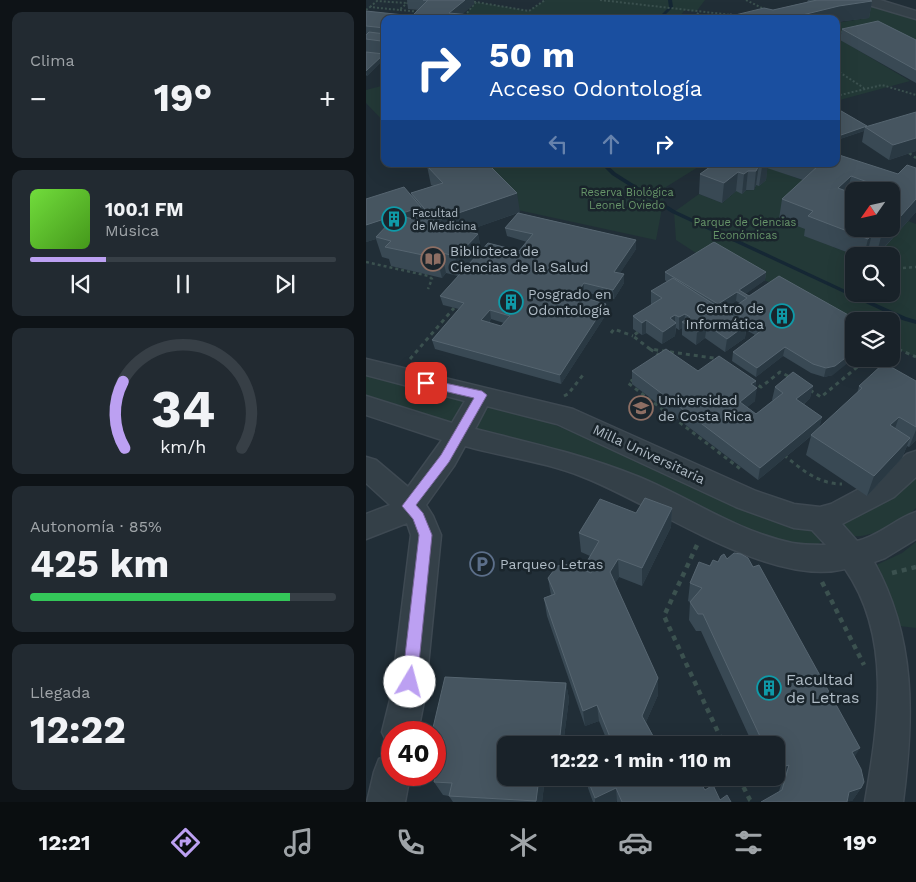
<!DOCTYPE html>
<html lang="es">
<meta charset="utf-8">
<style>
body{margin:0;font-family:"Work Sans",sans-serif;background:#222a31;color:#f1f3f6;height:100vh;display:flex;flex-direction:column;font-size:19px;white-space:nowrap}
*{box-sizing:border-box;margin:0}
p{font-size:16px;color:#9fa4a8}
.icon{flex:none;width:28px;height:28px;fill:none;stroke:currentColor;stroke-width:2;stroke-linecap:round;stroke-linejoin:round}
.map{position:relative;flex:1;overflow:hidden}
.sheet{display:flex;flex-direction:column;gap:12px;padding:12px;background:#0e1317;width:366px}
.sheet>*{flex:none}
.hud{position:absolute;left:15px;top:15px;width:459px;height:152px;border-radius:10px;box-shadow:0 5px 20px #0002,0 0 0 1px #373f46;background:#1a4fa0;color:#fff;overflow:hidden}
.needle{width:32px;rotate:236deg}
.buttons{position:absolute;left:479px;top:182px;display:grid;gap:10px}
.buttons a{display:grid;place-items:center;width:55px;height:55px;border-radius:10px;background:#192229;box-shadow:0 5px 20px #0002,0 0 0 1px #373f46;font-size:25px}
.speed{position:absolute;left:15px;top:721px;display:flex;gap:10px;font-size:25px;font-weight:700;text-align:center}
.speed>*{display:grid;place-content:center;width:65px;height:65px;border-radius:50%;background:#192229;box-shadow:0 5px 20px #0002,0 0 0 1px #373f46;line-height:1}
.speed .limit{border:8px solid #d22;background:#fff;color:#111}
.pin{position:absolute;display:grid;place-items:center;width:42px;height:42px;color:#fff;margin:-21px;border-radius:10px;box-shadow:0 2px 8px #0006}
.me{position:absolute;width:55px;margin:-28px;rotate:8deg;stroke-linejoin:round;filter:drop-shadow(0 0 4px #0008)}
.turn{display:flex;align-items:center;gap:18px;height:105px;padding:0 25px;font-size:22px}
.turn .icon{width:65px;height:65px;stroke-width:2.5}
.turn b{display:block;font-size:35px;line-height:42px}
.lanes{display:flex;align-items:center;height:48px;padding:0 25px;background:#0003;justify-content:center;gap:25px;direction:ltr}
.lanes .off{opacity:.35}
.big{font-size:38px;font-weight:700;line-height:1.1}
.sheet .widget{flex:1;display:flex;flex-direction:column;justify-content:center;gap:8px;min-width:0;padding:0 18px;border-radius:10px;background:#222a31}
.sheet .dial{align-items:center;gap:0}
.dial svg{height:130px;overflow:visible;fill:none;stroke:#373f46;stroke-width:7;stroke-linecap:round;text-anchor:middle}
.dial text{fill:#f1f3f6;stroke:none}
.song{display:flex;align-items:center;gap:15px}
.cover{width:60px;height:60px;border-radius:8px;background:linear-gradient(135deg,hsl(100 70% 55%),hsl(100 70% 35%))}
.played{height:5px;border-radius:2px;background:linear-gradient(90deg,#bca0f2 25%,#373f46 25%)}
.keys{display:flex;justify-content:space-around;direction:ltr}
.heat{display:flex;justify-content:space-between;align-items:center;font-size:28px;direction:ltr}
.charge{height:8px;border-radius:4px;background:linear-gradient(90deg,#34c759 85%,#373f46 0)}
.trip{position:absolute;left:131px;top:736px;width:288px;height:50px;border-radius:10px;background:#192229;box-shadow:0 5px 20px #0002,0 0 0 1px #373f46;font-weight:700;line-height:50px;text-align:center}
.dock{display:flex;height:80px;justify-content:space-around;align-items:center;background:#0a0e10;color:#9fa4a8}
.dock .icon{width:35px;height:35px}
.dock .current{color:#bca0f2}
.dock b{font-size:22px;color:#f1f3f6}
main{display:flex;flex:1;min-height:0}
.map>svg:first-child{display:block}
.green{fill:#233937}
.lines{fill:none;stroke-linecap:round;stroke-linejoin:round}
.stream{fill:#152734;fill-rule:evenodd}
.minor-casing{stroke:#3e4952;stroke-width:3}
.path-far3{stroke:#3b514f;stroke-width:2;stroke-dasharray:2 2;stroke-linecap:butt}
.path-far2{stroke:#3b514f;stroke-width:2.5;stroke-dasharray:3 3;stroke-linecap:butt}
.path-far1{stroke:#3b514f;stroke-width:3;stroke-dasharray:4 4;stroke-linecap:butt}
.path{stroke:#3b514f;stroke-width:4.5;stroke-dasharray:5 5;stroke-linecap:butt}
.minor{fill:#344048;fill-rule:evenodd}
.wall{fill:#394954;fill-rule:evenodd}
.shaded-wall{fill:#2a3943}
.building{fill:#465560;stroke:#566570;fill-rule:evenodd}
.route{fill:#bca0f2;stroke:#7a689d}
.labels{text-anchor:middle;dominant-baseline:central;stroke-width:5;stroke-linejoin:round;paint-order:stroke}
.far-park-label{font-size:11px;fill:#679569;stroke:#1a252c}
.far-poi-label{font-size:11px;fill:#afbbc5;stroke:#1a252c;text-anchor:start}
.poi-label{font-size:14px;fill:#afbbc5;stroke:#1a252c;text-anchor:start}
.street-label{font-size:14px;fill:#afbbc5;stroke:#1a252c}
.near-poi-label{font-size:16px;fill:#afbbc5;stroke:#1a252c;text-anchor:start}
</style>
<main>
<section class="sheet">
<div class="widget"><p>Clima</p>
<div class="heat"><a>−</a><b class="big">19°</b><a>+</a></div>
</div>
<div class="widget">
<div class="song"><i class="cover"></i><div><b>100.1 FM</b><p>Música</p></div></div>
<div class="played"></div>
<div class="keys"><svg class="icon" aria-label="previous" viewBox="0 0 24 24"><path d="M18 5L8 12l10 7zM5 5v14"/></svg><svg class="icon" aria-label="pause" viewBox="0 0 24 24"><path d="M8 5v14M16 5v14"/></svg><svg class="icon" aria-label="next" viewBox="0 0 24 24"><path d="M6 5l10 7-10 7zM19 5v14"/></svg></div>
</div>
<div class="widget dial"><svg viewBox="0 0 100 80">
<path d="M14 69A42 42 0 1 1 86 69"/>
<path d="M14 69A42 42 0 0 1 13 28" stroke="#bca0f2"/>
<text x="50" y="56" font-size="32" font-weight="700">34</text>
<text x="50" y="72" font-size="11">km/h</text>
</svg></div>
<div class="widget"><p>Autonomía · 85%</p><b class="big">425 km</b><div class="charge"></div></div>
<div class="widget"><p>Llegada</p><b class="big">12:22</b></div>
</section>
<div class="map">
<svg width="550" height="802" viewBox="0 0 550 802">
<rect width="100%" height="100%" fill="#212e37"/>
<path class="green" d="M179,0h160l-9,12 -11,-2 -8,9h-215l14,-17 53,9z
M491,0l59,19v33l-75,-12 69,41 -74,20v-78l32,-5z
M19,85v38l-19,-20v-13z
M105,164h232l-37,23 -10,53 -138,-30z
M398,166l52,19 -7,45 -4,6 52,20h-3v38h37v-38h-14l31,-35 8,3v133l-25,-11v-25h-37l-77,-36 -75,-28 -26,-17 -2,-28 25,-18 23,9 14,-12 18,-1z
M0,375l93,23 7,7 -9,15 -13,3 -78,-24z
M121,404l46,12 283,116 11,6 -12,8 -31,-1 -243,-99 -64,-16 -2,-3z
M550,475v33c-14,14 -45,31 -66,28l-9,-11z
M550,542v86l-17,-2 -27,-59 30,-14z"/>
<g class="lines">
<path class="stream" d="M302,0h4l1,7 -12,12h-4l12,-12z
M235,164h5l10,9 60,38 178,83 52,23 10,3v4l-14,-4 -230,-107 -60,-38z"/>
<g class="minor-casing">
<path id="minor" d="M494,0h20l36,11v8l-54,-16z
M0,359l207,50 183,82 38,13 26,3 11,-3 43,-23 33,-27 9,-3v26l-22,20 -52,27 15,17c22,-5 38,-22 59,-29v27l-31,19 -11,4c42,76 40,155 29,240h-38c13,-77 28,-164 -20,-233 -76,19 -191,-65 -262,-92 -37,-15 -79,-20 -118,-31l-11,20 -28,39 7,11 8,19 -16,161 -7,36h-26v14l-4,-2 -6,-12 9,-36 20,-161 -4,-12 -41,16v-25l24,-9 -24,-22v-26l10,3 32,27 34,-47 -76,-25v-19l86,27 13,-22 -99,-26zM121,406l70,18 179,83 58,21 18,2 14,15c-12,0 -24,0 -34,-2 -56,-12 -102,-45 -153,-66 -54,-22 -108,-34 -164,-48z
M26,754v21h18l-5,27h-38l7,-30 5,-13z"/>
</g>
<path class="path-far3" d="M234,0l132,15
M380,0l20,10
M104,1l59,10 16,-11
M4,7l7,-6 29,2
M0,10l4,-3 29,3 12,-10
M34,10l21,2
M331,13l8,6
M96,19l14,-17
M470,33l9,-2
M470,70l28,18
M470,96l46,-11 34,10"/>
<path class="path-far2" d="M543,153l7,5
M479,259l9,3
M0,262l63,14 3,3 -4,10
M525,269l25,-2"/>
<path class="path-far1" d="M272,332l-5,4 17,13 70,10
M245,333l3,-4 19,7
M525,346l25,11
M284,349l10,7
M44,359l44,-51
M268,379l-6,4 115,88
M386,381l9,6 19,-15 10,5
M444,390l11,7 46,-38
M198,396l4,-2 15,-19
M418,455c17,14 34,29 58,29"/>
<path class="path" d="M331,545l-33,71 60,129
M526,573l24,-6
M456,582l42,83
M373,778l11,22 3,2"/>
<use href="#minor" class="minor"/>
</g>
<path class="wall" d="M41,0h67v4l-12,10 -54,-5z
M442,0h61l3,1 -3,17 -33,4v-3h-118v-1l55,-8 34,-8z
M0,11l38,4 1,4h-20v39l-18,18 -1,-1z
M476,29l74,11v43l-76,-43z
M470,108l31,18 49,25 -27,9 -27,-18 2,-11 -24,8 -4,-3z
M348,164h122l62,10 18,-6v44l-39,44h-4l-6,-2 -2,2h-8l-53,-20 1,-7 -26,-10 3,-20 21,-19 -36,-12 -1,12 -7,6 -3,-1 -2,5h-8l-4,4 -6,-3 -14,12 -23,-9 1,-20zM488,191h37l-37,38z
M61,166l93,46 -1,1 117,27v9l-16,24 4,10 -10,16 -30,-7 -3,5 26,16 -46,71 -126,-35 -3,-9 27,-31 -16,-4 -3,-9 18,-20 -12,-3 -4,5 -51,-12 -2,-7 -7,-2 -6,-18 -10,3v-43l46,-2 -1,-4 22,-7 -2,-1zM152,213l-13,15 2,8 20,6 -8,9h-38l-3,-17 -12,-3zM125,319l13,4 -3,3 -12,-3z
M299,272h101l-1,8 -20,14 88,81 -9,2 -13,-4 -28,-17 -27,21 -24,-16 1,-9 22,-17 -9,-5 -1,8 -20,14 -20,-14 -9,7 -14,-10v-7l-3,2 -3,-2 -1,8 -13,8 -16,-11 -4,2 -9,-6v-13l19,-11 -1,-1v-13l16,-9 -2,-2zM370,301l4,2 -10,7 -1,4 -7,-4z
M266,371h66l58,10 -1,6v14l-8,6 9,7 17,-14h-1l3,-13 38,-1 -3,12 -6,6 18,13 -3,11 38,-34 2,-8 57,-5v59l-7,7 -2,-1 -5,12 -35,38 -61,-41 5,-19 -53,44 -126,-96z
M306,508l-1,19 -29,59 -23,-9 -4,6 43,95v17l-12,27 12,23 -50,-2 -9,-22 -14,5 -38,-110 -3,-18 7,-3 -3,-17 38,-7 -1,-6 5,-9 -9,-4 -2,-19 57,-20z
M333,562l156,195 6,31 -9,13 -73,-10 4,-12 -13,4 -3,-5h9v-33h-23l-52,-114h-5l-7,-11 1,-18 -2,-1 2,-18z
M200,683l3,16 -6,46h-57v33h39l-3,24h-89l-4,-6 -6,-1 -9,-13 7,-30h-2l-4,-9v-11z
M221,778h101l3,5 29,17 11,2h-114v-1l-2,1h-22l-5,-14z"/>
<path class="shaded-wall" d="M99,0h9v4l-17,15 -8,-6z
M506,1l-3,17 -33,4v-3h-50l53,-13z
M38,15l1,4h-5z
M19,37v18l-4,-14z
M18,54l1,4 -18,18 -1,-5z
M501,126l-2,1 -1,4 -24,8 1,-4z
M550,138v13l-27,9 4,-15z
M388,164h14l-2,16 -7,6 3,-19 -3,-2 -3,20 -2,5 2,-19z
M382,171l-2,19 -4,4 2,-20z
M372,172l-2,19 -14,12 2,-20z
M485,176l-4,19 -9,-7z
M151,193l3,19 -56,20 14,2 4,20 -23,22 -4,-20 -20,-35z
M550,199v13l-40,44 5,-19 8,-8h2v-2z
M55,207l4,15 -49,15v2l-10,3v-17z
M506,234l-5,20 -2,2h-1l4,-17z
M270,240v9l-21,32 -1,-9z
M76,253l4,20 -4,5 -5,-20z
M400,272l-1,8 -22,16 -4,-6z
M258,274v9l-10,16 -1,-9z
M218,283v9l-9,12v-9z
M371,292l-1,9 -18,12v-9z
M240,304l1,9 -46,71 -1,-9z
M124,310l1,9 -8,10 -2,-9z
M319,314l-1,10 -2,-2v6l-3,2v-13z
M309,315v9l1,-1 -1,13 -13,8 1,-12 7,-14z
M280,320v13l-4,2v-12z
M341,325l-2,13 -9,7 1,-13z
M380,325l-1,13 -20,14 2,-13z
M419,347l-2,9 -27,21 1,-9z
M488,351v7l-21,17 -9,2 2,-9z
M390,381l-2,10 3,-3 -2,13 -17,14 2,-13 11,-18z
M447,386l-3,12 -16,14 2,-13z
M456,417l-3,12 -61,51 2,-12z
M533,417l-7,20 -2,-12z
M550,430v10l-7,7z
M544,438l-8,20 -35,38 7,-20z
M306,508l-1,19 -29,59v-18z
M252,559l1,18 -8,14 -1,-19z
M292,678v17l-16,36v-15z
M200,683l3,16 -6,46h-4z
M231,705l2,16 -14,5 -2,-15z
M494,748l-9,15 1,-11z
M423,765l-6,14 -13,4 2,-5h4v-9z
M173,778h6l-3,24h-6z
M250,788l1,13 -2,1h-20v-4z
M495,788l-9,13 -10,1 7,-10z"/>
<path class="building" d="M57,0h42l-16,13 64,6h-104l19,-19z
M451,0h52l3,1 -33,5 -53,13h-58l-1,-2 37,-9 9,2z
M0,11l38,4 -4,4h-15v9l-19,-2z
M365,14l2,1 -6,2 -1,2h-6l-2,-1z
M512,21l38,19v30l-74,-41z
M3,32l16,2v3l-4,4 -15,-2v-4z
M0,52l18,2 -18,17z
M470,108l31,18 -26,9 -5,-4z
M550,112v26l-23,7 -28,-18z
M470,154l62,20 9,-9 9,3v31l-25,28v-36h-11l4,-3 -33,-12 -13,12 16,6v35h35l-8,8 -9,-3 -4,5 -60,-23 5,-5 -31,-12 37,-34 -4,-1h21z
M67,164h55l29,29 -82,28 -24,-28 32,-10 -16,-17z
M348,164h51l-3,3 -3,-2 -3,6h-8l-4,3 -6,-2 -14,11 -24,-9z
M38,187l17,20 -55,18v-26z
M152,213l118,27 -22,32 10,2 -11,16 -29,-7 -9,12 31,9 -46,71 -128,-35 32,-37 -24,-7 48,-53 31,8 14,-17 -28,-6zM124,310l20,6 -9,10 -20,-6z
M35,216l12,3 3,-3 47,12 -2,2 17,4 -19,20 -4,2 -13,-3 -5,5 -52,-11 6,-6 -15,-4 17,-18z
M348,242l52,30 -27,18 10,6 30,-20 80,45h-5v30l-19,15 -9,2 -13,-4 -28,-17 -28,21 -24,-16 29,-22 -32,-20 17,-12 -10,-6 -19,12 -53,-32z
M307,278l73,47 -19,14 -20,-14 -10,7 -15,-10 8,-5 -5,-3 -6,3 -4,-2 -5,3 6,5 -13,9 -17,-12 -4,3 -9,-7 29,-18 -11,-7z
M300,349l32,22 21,-15 37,25 -5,3 6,4 -17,14 16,12 27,-21 -8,-6 18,-15 20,14 -17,13 26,18 -62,51 -128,-97z
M518,363l32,18v46l-17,-10 -9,8 20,13 -36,38 -63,-41 51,-47 -3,-2z
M279,498l27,10 -30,60 -24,-9 -8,13 48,106 -16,38 16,29h-53l-1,-1 8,-2 -15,-37 -14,6 -39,-113 11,-4 -7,-16 9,-12 13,-2 21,9 2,-4 -8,-4 14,-24 -20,-8 21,-34 36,14z
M368,553l7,1 7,4 5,9 6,-2 101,183 -8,4 9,17 3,13 -3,6 -12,4 -2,10h-86l21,-12 7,-25 -13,4v-24h-12l-61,-131h-5l-8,-12 12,-14 -12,-5 9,-21 11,4 3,-6 5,2 3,-6 3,-2 3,5z
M79,677l121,6 -7,61 -16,1h-37v33h33l-3,23 -87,-5 3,-13 -18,-1 10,-43 -9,-2v-5h-3z
M221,778h101l3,5 7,-4 7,11 8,-5 7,15 7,-5 4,7h-109l-6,-14 -21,10z"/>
<path class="route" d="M60,379l56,12 5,4 -38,67 -33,43 7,8 9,22 -15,147 -2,6 -5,2 -6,-2 -2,-6 17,-147 -6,-16 -11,-13 39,-51 33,-57 -52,-12 -1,-3z"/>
<defs>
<g id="building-ring" transform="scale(1.25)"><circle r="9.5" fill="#1a252c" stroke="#0f9aa8" stroke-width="1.5"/><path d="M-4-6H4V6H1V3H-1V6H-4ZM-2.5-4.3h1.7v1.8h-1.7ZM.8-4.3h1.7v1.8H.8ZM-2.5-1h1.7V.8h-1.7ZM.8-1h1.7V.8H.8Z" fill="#0f9aa8"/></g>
<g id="library-ring" transform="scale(1.25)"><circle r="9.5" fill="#1a252c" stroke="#8d6e63" stroke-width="1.5"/><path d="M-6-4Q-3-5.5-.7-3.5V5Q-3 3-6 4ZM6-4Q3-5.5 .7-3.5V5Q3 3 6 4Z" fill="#8d6e63"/></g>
<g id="university-ring" transform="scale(1.25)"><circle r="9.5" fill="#1a252c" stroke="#8d6e63" stroke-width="1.5"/><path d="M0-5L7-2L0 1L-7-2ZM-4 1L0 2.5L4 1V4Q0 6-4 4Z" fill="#8d6e63"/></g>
<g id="parking-ring" transform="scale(1.25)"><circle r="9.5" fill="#1a252c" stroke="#5c6f8a" stroke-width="1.5"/><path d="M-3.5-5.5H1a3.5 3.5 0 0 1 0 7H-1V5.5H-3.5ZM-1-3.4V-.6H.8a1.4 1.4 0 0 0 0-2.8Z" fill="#5c6f8a"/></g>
</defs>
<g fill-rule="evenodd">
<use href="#building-ring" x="28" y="219"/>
<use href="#library-ring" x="67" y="259"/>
<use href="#building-ring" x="145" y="302"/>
<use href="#building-ring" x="416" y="316"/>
<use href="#university-ring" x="275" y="408"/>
<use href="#parking-ring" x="116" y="564"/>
<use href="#building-ring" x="403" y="688"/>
</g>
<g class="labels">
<g class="far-park-label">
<text x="261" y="192">Reserva Biológica<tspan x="261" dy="13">Leonel Oviedo</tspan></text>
<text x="379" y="222">Parque de Ciencias<tspan x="379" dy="13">Económicas</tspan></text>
</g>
<g class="far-poi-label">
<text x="46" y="213">Facultad<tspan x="46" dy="13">de Medicina</tspan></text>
</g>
<g class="poi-label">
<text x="84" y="251">Biblioteca de<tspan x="84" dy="16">Ciencias de la Salud</tspan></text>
<text x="162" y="294">Posgrado en<tspan x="162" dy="16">Odontología</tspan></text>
<text x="398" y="308" text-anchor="end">Centro de<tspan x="398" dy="16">Informática</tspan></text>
<text x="292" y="400">Universidad<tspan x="292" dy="16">de Costa Rica</tspan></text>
<text x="134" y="564">Parqueo Letras</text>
</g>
<g class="street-label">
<text transform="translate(283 454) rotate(25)">Milla Universitaria</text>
</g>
<g class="near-poi-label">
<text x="420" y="679">Facultad<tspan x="420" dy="18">de Letras</tspan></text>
</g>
</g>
</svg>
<div class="buttons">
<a><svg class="needle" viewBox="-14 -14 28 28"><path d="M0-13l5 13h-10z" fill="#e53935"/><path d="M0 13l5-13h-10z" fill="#9fa4a8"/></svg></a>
<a><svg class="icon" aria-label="search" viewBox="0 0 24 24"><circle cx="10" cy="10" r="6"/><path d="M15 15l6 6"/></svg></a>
<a><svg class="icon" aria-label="layers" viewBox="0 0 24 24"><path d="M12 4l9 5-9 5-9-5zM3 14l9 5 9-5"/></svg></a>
</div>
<div class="speed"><div class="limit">40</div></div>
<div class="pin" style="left:60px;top:383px;background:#d93025"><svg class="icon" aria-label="arrive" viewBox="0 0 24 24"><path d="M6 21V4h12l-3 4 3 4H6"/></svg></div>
<svg class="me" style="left:44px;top:682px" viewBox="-20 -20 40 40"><circle r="19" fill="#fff"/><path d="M0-13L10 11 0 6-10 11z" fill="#bca0f2"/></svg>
<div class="trip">12:22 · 1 min · 110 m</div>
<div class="hud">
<div class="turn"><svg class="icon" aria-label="right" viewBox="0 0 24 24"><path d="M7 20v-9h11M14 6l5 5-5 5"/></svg><div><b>50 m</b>Acceso Odontología</div></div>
<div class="lanes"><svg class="icon off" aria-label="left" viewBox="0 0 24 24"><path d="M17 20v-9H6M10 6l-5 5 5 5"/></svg><svg class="icon off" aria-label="ahead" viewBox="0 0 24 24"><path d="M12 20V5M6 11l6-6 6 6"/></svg><svg class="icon" aria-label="right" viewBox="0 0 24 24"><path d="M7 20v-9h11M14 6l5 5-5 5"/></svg></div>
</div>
</div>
</main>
<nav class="dock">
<b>12:21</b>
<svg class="icon current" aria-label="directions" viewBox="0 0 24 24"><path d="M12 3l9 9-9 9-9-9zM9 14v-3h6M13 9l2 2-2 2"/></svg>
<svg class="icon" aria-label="music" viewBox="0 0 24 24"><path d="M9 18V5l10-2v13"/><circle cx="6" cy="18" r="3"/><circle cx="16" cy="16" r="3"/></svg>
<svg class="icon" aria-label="phone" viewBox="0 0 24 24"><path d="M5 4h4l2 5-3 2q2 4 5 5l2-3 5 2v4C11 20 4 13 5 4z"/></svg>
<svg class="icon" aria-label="climate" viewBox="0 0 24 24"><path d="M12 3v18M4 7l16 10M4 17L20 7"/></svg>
<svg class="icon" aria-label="car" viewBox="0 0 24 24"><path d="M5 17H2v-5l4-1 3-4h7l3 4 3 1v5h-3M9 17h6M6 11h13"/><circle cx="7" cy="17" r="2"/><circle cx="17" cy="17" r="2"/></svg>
<svg class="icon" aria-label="filters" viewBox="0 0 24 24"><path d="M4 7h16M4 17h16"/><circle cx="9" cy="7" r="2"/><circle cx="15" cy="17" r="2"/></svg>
<b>19°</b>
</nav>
